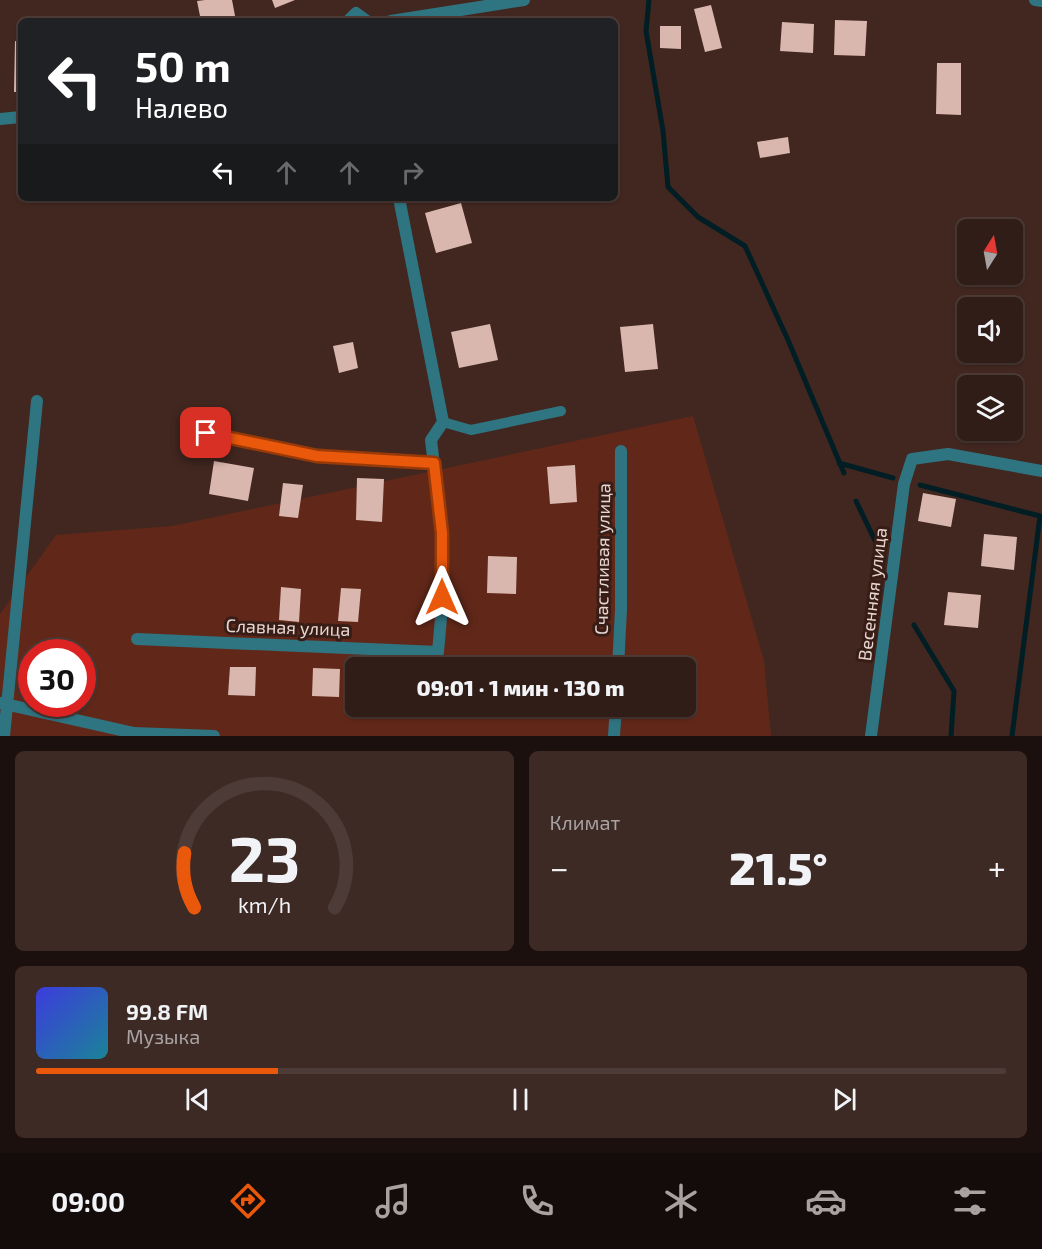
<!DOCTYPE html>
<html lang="ru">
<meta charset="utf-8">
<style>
body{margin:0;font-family:"Exo 2",sans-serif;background:#3d2a25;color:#f1f3f6;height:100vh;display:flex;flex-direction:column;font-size:22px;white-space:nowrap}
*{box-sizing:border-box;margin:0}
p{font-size:20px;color:#a8a2a2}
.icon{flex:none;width:33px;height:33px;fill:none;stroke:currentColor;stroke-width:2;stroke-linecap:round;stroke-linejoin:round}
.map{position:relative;height:736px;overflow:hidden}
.details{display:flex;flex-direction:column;gap:15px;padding:15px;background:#1b100d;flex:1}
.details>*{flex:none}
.guide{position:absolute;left:18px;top:18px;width:600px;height:183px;border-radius:9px;box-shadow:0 2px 4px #0004,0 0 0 2px #4c3b37;background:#202124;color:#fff;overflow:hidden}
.needle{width:39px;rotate:11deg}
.buttons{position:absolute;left:957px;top:219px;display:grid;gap:12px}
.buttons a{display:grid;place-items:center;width:66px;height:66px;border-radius:9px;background:#311d18;box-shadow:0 2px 4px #0004,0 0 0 2px #4c3b37;font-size:30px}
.speed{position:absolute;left:18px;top:639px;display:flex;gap:12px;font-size:30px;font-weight:700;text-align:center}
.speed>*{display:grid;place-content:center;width:78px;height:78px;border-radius:50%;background:#311d18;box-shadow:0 2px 4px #0004,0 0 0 2px #4c3b37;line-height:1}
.speed .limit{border:9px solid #d22;background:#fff;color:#111}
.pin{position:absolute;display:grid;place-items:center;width:51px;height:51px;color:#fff;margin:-26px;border-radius:12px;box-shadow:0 3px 9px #0006}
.me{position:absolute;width:66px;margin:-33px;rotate:0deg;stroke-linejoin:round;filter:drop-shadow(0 0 4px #0008)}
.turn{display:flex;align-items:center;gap:21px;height:126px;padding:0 18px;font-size:27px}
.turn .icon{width:78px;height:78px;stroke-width:2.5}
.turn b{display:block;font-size:42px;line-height:51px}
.lanes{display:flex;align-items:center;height:57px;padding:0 18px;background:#0003;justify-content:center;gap:30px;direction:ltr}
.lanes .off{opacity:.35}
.big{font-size:45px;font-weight:800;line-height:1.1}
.details .widget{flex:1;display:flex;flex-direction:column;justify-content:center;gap:9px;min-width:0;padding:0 21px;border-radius:9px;background:#3d2a25}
.details .dial{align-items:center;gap:0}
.dial svg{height:156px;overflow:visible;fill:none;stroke:#4c3b37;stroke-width:7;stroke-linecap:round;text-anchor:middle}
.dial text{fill:#f1f3f6;stroke:none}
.song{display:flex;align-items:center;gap:18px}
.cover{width:72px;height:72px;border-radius:9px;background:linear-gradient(135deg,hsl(240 70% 55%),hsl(190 70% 35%))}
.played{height:6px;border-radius:3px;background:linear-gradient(90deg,#ea580c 25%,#4c3b37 25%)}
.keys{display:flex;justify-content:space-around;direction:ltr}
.heat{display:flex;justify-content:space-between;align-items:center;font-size:33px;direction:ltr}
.details .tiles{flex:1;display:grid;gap:15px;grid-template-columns:1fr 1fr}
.widget:last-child{grid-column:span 2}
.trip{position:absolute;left:345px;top:657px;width:351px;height:60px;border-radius:9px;background:#311d18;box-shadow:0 2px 4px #0004,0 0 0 2px #4c3b37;font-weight:800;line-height:60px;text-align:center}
.dock{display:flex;height:96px;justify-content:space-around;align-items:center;background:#140c0a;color:#a8a2a2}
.dock .icon{width:42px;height:42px}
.dock .selected{color:#ea580c}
.dock b{font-size:27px;color:#f1f3f6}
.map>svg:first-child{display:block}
.green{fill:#612819;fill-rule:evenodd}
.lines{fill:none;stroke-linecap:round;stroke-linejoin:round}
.stream{stroke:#001e24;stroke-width:5}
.building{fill:#dab7ae}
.lane{stroke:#2f7481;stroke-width:10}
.street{stroke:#2f7481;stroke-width:12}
.route-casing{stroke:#983908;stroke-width:15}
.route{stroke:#ea580c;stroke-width:10}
.labels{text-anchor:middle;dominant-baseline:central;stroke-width:6;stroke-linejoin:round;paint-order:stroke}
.street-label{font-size:18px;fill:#e8d6d1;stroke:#371d16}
</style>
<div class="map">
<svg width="1042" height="736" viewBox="0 0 1042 736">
<rect width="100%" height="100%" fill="#412720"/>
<path class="green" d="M693,416l71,245 7,75h-771v-122l56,-79 116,-9zM32,652h50v52h-50zM356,668h330v38h-330z"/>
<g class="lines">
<path class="stream" d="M649,0l-3,31 17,100 5,56 30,30 47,29 43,94 56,133
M839,463l54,15
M920,485l120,31 -28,220
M856,501l24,50
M914,625l40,66 -3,45"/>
</g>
<path class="building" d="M205,0h27l4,21h-35l-4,-20z
M272,0h23l-20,8z
M711,5l11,43 -17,4 -11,-43z
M835,20l32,1 -2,35 -31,-1z
M782,22l32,2 -1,29 -33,-2z
M660,26h21v23l-21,-1z
M15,41l6,1v50h-7z
M937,63h24v52l-25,-1z
M788,137l2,16 -30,5 -3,-16z
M461,203l11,40 -36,10 -11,-40z
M490,324l8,36 -39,8 -8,-36z
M653,324l5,45 -33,3 -5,-45z
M353,342l5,26 -19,5 -6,-27z
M214,461l40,7 -6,33 -39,-7z
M575,465l2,37 -27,2 -3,-37z
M357,478l27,1 -2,43 -26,-2z
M283,483l20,2 -5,33 -19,-2z
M923,493l33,6 -5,28 -33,-6z
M984,534l33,3 -3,33 -33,-4z
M488,556l29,1 -1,37 -29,-1z
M281,587l20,2 -2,33 -20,-2z
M341,588l20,1 -3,33 -20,-1z
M948,592l33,3 -3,33 -34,-3z
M230,667h26l-1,29 -27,-1z
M313,668l27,1 -1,28 -27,-1z
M481,706h34l-1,12 -33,-1z"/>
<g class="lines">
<path class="lane" d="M439,429l4,-7 28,8 90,-19
M206,433l111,23 117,7 -1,-6"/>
<path class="street" d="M1035,0l7,1
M348,21l8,-8 11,8
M391,21l133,-21
M0,119l21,-2
M137,639l301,13 3,-34 1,-85 -11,-93 12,-18 -44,-224
M618,668l3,-59v-158
M1,703l133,30 80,3
M4,736l33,-335
M614,736l2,-30
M871,736l33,-252 8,-25 36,-5 94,17"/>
</g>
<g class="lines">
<g class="route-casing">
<path id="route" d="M206,433l111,23 117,7 8,70v64"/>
</g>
<use href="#route" class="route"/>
</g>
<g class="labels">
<g class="street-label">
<text transform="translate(602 559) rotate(-89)">Счастливая улица</text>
<text transform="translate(872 594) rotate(-83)">Весенняя улица</text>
<text transform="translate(288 627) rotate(2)">Славная улица</text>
</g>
</g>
</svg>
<div class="buttons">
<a><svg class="needle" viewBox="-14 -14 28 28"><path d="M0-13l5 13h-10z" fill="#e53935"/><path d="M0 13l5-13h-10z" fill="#a8a2a2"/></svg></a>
<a><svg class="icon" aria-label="sound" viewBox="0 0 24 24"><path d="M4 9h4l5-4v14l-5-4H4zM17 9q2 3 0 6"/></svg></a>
<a><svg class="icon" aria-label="layers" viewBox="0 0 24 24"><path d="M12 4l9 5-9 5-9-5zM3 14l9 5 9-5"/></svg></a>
</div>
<div class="speed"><div class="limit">30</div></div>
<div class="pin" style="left:206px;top:433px;background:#d93025"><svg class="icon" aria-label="arrive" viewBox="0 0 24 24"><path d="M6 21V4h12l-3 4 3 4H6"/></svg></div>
<svg class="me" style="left:442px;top:597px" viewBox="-20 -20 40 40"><path d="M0-17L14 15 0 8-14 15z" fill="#ea580c" stroke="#fff" stroke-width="4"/></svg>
<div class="trip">09:01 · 1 мин · 130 m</div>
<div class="guide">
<div class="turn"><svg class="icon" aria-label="left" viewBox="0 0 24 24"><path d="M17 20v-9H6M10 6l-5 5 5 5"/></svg><div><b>50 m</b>Налево</div></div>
<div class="lanes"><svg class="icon" aria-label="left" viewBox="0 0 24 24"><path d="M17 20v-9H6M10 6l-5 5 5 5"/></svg><svg class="icon off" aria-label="ahead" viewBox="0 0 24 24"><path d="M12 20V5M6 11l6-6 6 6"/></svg><svg class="icon off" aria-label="ahead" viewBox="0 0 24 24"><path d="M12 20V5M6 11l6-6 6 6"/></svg><svg class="icon off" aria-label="right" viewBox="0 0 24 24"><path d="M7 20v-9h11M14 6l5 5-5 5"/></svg></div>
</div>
</div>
<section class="details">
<div class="tiles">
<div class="widget dial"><svg viewBox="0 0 100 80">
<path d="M14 69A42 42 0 1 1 86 69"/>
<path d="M14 69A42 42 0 0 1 9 41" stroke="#ea580c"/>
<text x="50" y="56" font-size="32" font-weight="700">23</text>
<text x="50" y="72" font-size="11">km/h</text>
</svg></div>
<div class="widget"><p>Климат</p>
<div class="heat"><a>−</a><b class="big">21.5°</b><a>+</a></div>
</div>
<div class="widget">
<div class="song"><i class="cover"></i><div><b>99.8 FM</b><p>Музыка</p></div></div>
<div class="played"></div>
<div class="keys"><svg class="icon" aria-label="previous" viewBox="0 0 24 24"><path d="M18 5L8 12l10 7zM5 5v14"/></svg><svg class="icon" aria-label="pause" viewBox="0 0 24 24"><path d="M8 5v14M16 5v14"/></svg><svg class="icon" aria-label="next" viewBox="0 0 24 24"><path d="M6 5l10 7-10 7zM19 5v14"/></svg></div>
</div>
</div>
</section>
<nav class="dock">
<b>09:00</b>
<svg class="icon selected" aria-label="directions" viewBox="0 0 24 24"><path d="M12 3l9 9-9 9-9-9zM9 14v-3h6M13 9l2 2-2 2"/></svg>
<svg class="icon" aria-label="music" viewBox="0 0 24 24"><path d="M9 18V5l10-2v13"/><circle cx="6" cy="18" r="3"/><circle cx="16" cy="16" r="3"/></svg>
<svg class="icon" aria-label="phone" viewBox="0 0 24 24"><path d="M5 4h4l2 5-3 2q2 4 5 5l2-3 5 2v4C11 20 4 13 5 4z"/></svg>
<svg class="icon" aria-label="climate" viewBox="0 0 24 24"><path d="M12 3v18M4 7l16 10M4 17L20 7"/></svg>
<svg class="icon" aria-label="car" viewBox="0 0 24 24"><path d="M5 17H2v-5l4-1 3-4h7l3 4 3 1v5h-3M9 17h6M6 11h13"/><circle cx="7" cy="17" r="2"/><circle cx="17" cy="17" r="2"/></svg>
<svg class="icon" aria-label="filters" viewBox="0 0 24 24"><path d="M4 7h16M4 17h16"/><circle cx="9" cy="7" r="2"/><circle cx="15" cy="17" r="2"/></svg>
</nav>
